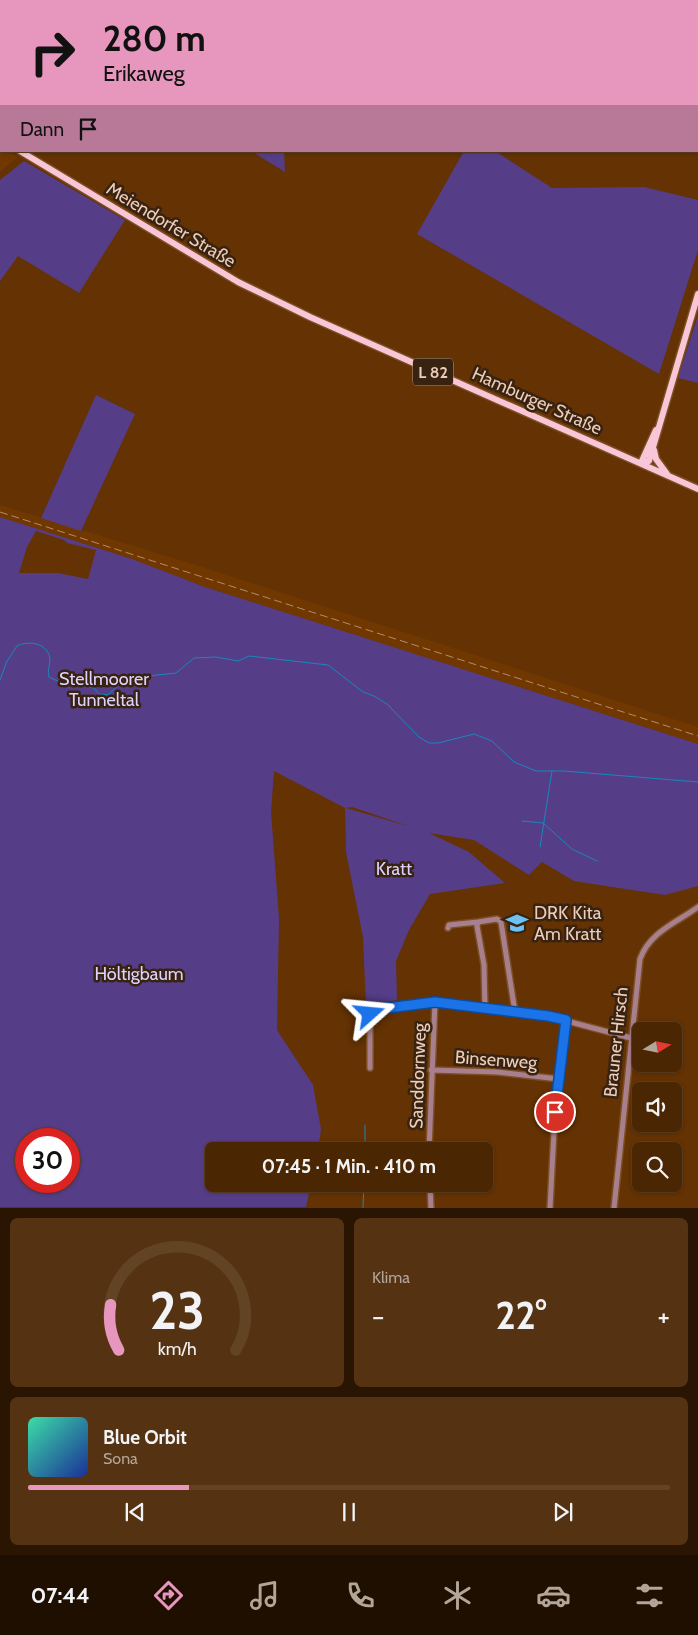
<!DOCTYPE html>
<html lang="de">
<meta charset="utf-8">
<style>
body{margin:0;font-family:Cabin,sans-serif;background:#553211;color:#f1f3f6;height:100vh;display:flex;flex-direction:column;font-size:19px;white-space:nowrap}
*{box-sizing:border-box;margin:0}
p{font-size:16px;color:#b2a599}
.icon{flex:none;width:28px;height:28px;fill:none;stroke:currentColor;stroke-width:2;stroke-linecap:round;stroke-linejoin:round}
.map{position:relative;height:1208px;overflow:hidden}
.panel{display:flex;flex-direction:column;gap:10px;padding:10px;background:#291501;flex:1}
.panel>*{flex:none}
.guide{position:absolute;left:0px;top:0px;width:699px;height:152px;box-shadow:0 1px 4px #0004,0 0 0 1px #624324;background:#e797bd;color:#111;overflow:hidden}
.needle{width:32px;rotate:80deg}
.controls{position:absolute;left:632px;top:1022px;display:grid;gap:10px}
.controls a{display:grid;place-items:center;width:50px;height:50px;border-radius:8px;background:#4b2602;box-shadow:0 1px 4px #0004,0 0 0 1px #624324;font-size:25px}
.speed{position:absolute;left:15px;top:1128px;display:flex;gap:10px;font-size:25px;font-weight:700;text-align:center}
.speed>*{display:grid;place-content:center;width:65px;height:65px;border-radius:50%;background:#4b2602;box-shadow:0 1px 4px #0004,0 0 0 1px #624324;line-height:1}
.speed .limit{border:8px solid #d22;background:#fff;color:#111}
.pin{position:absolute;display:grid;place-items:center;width:42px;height:42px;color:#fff;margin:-21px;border:2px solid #fff;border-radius:50%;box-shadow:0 1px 5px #0007}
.me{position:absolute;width:55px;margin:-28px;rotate:72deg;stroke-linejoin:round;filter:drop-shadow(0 0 4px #0008)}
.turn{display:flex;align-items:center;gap:18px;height:105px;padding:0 20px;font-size:22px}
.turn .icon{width:65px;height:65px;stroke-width:2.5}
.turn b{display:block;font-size:35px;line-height:42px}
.then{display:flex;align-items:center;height:48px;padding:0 20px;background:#0003;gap:10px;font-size:19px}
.big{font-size:38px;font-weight:800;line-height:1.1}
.panel .widget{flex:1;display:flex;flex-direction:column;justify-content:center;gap:8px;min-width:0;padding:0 18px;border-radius:8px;background:#553211}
.panel .dial{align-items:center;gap:0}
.dial svg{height:130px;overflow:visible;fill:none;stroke:#624324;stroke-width:7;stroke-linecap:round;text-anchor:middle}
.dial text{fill:#f1f3f6;stroke:none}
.song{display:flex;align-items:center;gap:15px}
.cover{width:60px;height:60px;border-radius:8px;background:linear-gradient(135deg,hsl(160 70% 55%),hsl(230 70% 35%))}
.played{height:5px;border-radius:2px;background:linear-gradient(90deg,#e797bd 25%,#624324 25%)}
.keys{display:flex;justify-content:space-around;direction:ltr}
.heat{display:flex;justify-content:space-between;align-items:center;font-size:28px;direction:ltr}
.panel .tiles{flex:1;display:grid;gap:10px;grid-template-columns:1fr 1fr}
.widget:last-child{grid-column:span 2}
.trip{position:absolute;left:205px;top:1142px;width:288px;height:50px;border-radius:8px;background:#4b2602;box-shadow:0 1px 4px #0004,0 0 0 1px #624324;font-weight:800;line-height:50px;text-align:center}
.menu{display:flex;height:80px;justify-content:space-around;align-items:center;background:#1e0f01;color:#b2a599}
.menu .icon{width:35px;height:35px}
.menu .selected{color:#e797bd}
.menu b{font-size:22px;color:#f1f3f6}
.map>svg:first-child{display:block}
.built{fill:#703800}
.green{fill:#563d88;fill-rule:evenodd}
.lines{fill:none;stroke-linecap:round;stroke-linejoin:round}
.stream{stroke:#1888bc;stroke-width:1}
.minor-casing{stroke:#7c4e24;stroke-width:8}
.major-casing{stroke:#7c4e24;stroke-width:9}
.minor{stroke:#a87f8d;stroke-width:5}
.major{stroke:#f9c6d7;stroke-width:6}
.rail{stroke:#b28c6c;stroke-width:1;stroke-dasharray:8 4;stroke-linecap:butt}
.route-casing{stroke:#114b97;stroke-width:12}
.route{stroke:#1a73e8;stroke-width:9}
.labels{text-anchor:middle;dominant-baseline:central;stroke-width:5;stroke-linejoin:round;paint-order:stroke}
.shield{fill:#382211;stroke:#b59a86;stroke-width:1}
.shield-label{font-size:16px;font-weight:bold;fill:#ebcdb8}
.street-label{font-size:18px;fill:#ebcdb8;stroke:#382211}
.park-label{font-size:18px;fill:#ddd3fe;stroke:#382211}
.poi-label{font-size:18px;fill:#ebcdb8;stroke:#382211;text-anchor:start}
</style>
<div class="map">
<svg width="698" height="1208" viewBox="0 0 698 1208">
<rect width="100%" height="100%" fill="#643203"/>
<path class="built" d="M0,0l31,1h-30v123z
M516,0h182v104v-103z
M0,146l1,5h8l9,6 -18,15z
M0,505l199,61 499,161v17l-493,-157 -73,-28 -132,-42z"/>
<path class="green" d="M239,0h185v1z
M251,151h33l1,21z
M464,151h31l57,37 92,-1 54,13v50l-39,124 -242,-140z
M24,161l101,59 -46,73 -61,-37 -18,25v-101z
M698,315v68l-20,-5z
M96,395l39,19 -54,117 -40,-13z
M0,517l132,42 73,28 493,157v142l-33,9 -53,-8 -38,-6 -32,-19 -13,13 -55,-35 -45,-7 40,19 36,31 -75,11 -21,36 -13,31 1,39 -31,6 -3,-69 -17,-85 -1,-44 -71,-37 -3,41 8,106 -2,112 36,55 8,44 -3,22h-104v33h97l-5,23h-306zM36,531l28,9 3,3 29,7 -8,29 -30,-6h-39l8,-26zM352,807l59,20 -65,-19zM26,1139h43v42h-43z"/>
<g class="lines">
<path class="stream" d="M0,680l7,-19 10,-15c12,-6 32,-3 33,14 0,6 -3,10 -1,17l15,7
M72,684l22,4 5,6 9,1 12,-11 28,-8 28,-3 18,-15 22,-1 22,4 11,-5 9,1 70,8 35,27 11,4 13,8 32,33 10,6h9l36,-9 18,7 22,21 22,9h28l134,11
M522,821l21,2 29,26 25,12
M540,847l12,-76
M365,1151v-26
M363,1208l1,-24"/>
<g class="minor-casing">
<path id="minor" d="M118,0l4,1
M58,1l2,-1
M154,1l4,-1
M448,928l1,-3 29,-3
M485,1009l-1,-44 -7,-39 1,-4 19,-3 4,3 14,90
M370,1068v-54l2,-4 63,-8 113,14 83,22
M431,1070l66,2 62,7
M429,1151l6,-149
M430,1184l1,24
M550,1208l5,-96 11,-92
M614,1208l26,-249c10,-27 36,-36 58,-52"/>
</g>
<g class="major-casing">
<path id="major" d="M0,139l1,1
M20,151l218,131 72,35 388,172
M654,450l2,9 11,15
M641,463l8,-2 49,-167
M641,463l15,-33"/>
</g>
<use href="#minor" class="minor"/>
<use href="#major" class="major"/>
<path class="rail" d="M0,512l698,224"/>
</g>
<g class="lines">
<g class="route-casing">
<path id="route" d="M370,1014l2,-4 63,-8 113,14 18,4 -11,92"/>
</g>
<use href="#route" class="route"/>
</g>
<defs>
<g id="school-bare" transform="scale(1.725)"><path d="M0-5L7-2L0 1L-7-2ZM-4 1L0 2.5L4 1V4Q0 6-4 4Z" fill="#6ec2f3" stroke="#382211" stroke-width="2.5" paint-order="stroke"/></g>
</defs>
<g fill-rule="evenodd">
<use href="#school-bare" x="517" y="923"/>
</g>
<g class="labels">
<rect class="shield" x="413" y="358.5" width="40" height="27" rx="4"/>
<g class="shield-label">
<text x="433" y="372">L 82</text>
</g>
<g class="street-label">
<text transform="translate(171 225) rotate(31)">Meiendorfer Straße</text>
<text transform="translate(537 401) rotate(24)">Hamburger Straße</text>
<text transform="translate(616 1042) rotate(-84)">Brauner Hirsch</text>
<text transform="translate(496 1060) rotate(4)">Binsenweg</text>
<text transform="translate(418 1076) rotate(-88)">Sanddornweg</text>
</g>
<g class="park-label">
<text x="104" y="679">Stellmoorer<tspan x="104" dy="21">Tunneltal</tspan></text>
<text x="394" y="869">Kratt</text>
<text x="139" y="974">Höltigbaum</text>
</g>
<g class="poi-label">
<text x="534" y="913">DRK Kita<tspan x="534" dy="21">Am Kratt</tspan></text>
</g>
</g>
</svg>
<div class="controls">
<a><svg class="needle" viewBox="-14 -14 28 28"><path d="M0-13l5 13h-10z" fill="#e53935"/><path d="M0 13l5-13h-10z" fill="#b2a599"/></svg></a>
<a><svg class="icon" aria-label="sound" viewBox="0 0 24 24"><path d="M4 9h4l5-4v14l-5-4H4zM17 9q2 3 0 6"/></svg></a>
<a><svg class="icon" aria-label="search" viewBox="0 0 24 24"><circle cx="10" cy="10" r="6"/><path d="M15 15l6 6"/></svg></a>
</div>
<div class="speed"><div class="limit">30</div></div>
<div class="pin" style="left:555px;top:1112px;background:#d93025"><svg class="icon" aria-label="arrive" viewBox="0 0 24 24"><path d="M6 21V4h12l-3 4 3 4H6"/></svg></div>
<svg class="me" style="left:370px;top:1014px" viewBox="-20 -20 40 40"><path d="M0-17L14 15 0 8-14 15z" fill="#1a73e8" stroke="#fff" stroke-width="4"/></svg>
<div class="trip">07:45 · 1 Min. · 410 m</div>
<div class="guide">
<div class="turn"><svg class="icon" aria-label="right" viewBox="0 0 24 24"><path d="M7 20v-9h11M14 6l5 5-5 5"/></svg><div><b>280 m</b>Erikaweg</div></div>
<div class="then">Dann<svg class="icon" aria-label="arrive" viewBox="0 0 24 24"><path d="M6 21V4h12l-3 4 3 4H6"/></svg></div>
</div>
</div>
<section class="panel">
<div class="tiles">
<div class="widget dial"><svg viewBox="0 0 100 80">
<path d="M14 69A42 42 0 1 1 86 69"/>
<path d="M14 69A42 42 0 0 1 9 41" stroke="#e797bd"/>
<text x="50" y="56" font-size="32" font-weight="700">23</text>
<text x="50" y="72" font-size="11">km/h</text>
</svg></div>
<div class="widget"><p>Klima</p>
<div class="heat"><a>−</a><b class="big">22°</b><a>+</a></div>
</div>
<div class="widget">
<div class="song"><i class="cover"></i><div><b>Blue Orbit</b><p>Sona</p></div></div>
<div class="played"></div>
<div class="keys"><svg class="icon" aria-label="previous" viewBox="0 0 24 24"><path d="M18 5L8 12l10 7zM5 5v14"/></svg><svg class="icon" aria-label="pause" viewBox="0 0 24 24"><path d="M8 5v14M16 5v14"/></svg><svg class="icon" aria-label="next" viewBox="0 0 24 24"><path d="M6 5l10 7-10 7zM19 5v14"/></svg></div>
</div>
</div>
</section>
<nav class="menu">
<b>07:44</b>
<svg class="icon selected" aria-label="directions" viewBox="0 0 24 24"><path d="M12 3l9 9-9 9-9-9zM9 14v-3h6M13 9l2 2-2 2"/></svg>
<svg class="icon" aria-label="music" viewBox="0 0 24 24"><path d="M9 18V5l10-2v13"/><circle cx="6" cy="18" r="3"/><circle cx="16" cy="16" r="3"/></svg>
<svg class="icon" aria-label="phone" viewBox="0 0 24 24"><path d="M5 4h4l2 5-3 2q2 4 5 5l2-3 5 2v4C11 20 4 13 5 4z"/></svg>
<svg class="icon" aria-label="climate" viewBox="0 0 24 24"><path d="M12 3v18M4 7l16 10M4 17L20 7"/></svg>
<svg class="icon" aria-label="car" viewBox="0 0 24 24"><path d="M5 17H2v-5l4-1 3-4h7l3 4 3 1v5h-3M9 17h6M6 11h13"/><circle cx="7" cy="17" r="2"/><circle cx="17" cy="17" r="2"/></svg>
<svg class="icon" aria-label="filters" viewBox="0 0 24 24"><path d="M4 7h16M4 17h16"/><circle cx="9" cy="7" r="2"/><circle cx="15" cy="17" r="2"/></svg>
</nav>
